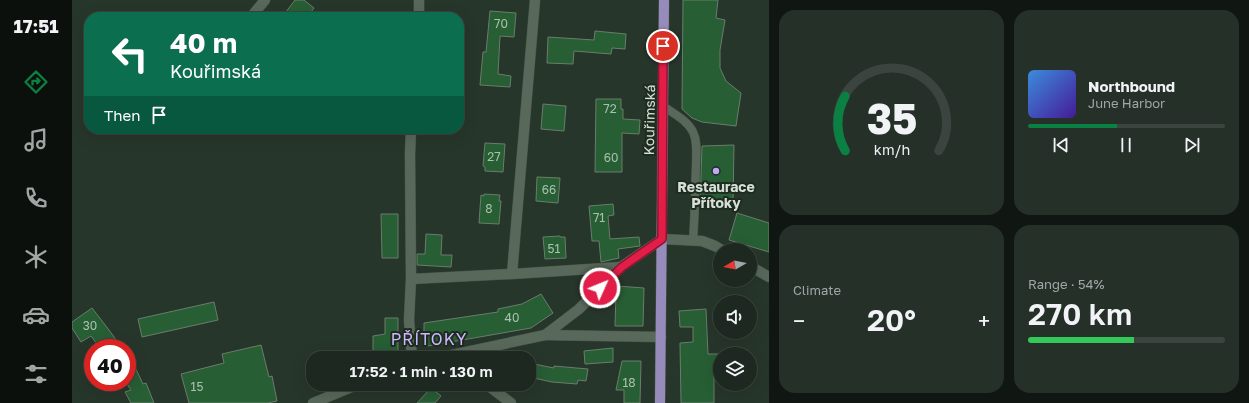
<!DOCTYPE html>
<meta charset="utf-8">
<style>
body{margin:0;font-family:"Golos Text",sans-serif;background:#253029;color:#f1f3f6;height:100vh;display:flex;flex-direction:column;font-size:15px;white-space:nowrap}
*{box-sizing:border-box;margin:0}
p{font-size:13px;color:#a0a6a5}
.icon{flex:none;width:22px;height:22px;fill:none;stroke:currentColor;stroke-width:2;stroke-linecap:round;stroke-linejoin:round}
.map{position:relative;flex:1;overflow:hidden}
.drawer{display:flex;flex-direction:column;gap:10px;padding:10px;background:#101612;width:480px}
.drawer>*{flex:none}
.banner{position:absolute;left:12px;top:12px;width:380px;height:122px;border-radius:16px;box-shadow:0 4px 16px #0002,0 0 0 1px #3b443e;background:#0b6e4f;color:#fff;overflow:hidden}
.needle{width:26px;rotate:261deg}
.buttons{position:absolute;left:641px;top:243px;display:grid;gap:8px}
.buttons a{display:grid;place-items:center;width:44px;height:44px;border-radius:50%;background:#1d2820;box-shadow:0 4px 16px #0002,0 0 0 1px #3b443e;font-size:20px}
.speed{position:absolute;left:12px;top:339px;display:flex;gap:8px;font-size:20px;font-weight:700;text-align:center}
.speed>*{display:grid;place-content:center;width:52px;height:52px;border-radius:50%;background:#1d2820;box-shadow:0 4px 16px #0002,0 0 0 1px #3b443e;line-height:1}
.speed .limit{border:6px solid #d22;background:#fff;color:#111}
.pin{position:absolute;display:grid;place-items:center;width:34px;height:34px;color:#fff;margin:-17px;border:2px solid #fff;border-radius:50%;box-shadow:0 1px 4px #0007}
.me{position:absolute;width:44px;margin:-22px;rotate:46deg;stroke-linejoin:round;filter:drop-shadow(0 0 3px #0008)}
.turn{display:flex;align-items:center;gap:14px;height:84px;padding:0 20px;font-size:18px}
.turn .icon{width:52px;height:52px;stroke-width:2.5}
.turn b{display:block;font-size:28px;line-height:34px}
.then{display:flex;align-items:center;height:38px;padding:0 20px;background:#0003;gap:8px;font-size:15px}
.big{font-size:30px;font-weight:600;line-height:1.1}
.drawer .card{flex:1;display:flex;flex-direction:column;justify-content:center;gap:6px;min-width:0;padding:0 14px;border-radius:16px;background:#253029}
.drawer .dial{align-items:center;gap:0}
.dial svg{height:104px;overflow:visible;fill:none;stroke:#3b443e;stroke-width:7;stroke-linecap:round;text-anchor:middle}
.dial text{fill:#f1f3f6;stroke:none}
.song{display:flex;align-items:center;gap:12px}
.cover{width:48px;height:48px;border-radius:6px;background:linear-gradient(135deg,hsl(210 70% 55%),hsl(260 70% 35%))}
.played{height:4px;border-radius:2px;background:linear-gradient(90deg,#0b8043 45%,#3b443e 45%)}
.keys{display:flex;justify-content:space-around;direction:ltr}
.heat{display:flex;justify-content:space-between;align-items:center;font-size:22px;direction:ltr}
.charge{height:6px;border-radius:3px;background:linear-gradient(90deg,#34c759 54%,#3b443e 0)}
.drawer .tiles{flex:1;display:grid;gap:10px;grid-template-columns:repeat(2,1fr)}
.trip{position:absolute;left:234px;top:351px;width:230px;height:40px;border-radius:16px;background:#1d2820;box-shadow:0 4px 16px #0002,0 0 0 1px #3b443e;font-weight:600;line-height:40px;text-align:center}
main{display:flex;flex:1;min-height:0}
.tab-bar{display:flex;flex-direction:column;width:72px;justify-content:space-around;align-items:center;background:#0c100d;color:#a0a6a5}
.tab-bar .icon{width:28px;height:28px}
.tab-bar .current{color:#0b8043}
.tab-bar b{font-size:18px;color:#f1f3f6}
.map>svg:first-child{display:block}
.building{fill:#275e34;stroke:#6b7c6d}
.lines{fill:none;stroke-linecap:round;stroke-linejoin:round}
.service-casing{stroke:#485449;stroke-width:9}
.minor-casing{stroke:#485449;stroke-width:11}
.tertiary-casing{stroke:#485449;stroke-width:11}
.primary-casing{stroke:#485449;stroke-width:11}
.service{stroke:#58685a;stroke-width:8}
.minor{stroke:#58685a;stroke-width:10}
.tertiary{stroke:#58685a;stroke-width:10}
.primary{stroke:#968bbb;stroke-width:10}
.route-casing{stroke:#92132f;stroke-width:10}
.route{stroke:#e11d48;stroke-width:7}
.poi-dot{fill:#c0a8f4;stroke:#1e2c20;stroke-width:1.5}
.labels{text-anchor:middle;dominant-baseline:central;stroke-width:4;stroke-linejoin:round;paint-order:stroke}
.number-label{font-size:12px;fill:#abc0af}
.street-label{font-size:14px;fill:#d7e0d8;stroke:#1e2c20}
.poi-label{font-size:14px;font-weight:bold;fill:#d7e0d8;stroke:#1e2c20}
.quarter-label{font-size:16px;letter-spacing:1px;fill:#cdb7fe;stroke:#1e2c20}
</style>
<main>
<nav class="tab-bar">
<b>17:51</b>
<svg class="icon current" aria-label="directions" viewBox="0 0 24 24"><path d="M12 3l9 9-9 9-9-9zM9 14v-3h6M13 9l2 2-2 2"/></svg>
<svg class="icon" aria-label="music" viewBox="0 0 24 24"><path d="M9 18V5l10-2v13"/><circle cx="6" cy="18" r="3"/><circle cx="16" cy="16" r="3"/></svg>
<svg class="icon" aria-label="phone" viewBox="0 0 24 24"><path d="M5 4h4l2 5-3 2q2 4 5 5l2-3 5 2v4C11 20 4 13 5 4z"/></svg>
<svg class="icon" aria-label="climate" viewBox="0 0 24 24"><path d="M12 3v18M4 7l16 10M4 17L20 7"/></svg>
<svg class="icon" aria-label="car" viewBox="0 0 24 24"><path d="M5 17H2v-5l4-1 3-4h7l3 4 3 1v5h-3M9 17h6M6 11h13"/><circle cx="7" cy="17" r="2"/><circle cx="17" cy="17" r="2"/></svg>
<svg class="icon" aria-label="filters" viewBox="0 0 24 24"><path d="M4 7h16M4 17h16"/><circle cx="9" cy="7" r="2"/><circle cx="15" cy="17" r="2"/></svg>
</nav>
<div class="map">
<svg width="697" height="403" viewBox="0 0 697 403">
<rect width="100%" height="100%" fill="#27362a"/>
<path class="building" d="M223,0h9l10,8 -7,9h-25z
M611,0h35l-2,18 9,2 -5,30v18l6,13 15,12 -5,33 -34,-4 -10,-4 -10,-9z
M418,11l26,2 -2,24 -14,-1 -2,38 13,2 -1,11 -30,-2 3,-33h3z
M523,31l31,3 -1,15 -13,-1 -1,6 -37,-3 -1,13 -26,-1 1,-26 46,3z
M524,99h25v10h2v10l17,1 -1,14 -17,-1v39h-27z
M471,104l23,2 -2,25 -23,-2z
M413,143l20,1 -2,28 -18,-1v-4l-2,-1z
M662,145l-1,59h-33l2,-58z
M465,177l23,1 -2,25 -22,-2z
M412,194l16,1 -1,6h2l-2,23 -20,-1 2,-28 3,1z
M541,204l1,11 -6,1 2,23 29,-2 1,9 -22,3 1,9 -18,4 -2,-21h-7l-3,-35z
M665,213l32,10v29l-40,-12z
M309,214h17v44h-16z
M354,234l16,1 -1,20h11l-1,12 -34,-2v-11h8z
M488,236v1h5l1,21 -21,1 -2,-22z
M545,286l27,2 -1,38h-28l1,-32z
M469,294l12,19 -22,15 -103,18 -4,-3v-20l74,-11v-3l24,-5z
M142,302l4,18 -76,17 -4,-18z
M20,308l17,22 13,18h-22l-9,-12 -10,6 -9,-14v-6z
M634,309l2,45h12v16h-6v33h-33l-1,-60 13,-1v-15h-13l-1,-16z
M313,318h13v34l-25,4v-20l12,-2z
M189,345l8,32 3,-1 5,25 -9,2h-79l-8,-29 43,-11 -2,-9z
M541,348v14l-28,2 -1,-13z
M55,350l16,34 3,-1 8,20h-23l-6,-11 6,-2 -4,-6z
M550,361h19l-1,42h-16v-13h-8z
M457,363l25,5v-2l34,3 -2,12 -8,-1 -1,4 -25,-2 -23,-5z
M359,388l10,8 -6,7h-18z"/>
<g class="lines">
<g class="service-casing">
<path id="service" d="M591,106c11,8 24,14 30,26 5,10 3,23 3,34 -1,25 -1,49 -3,74"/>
</g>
<g class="minor-casing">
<path id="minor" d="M463,0l-23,274 109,-7
M179,17l14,-17
M347,17v-17
M339,129l-1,25 1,125 -2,41 3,38
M339,279l101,-5
M473,335l116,2
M414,384l25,19"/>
</g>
<g class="tertiary-casing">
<path id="tertiary" d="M678,266l19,11
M366,358l107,-23 34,-26 42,-42 41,-28 40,2 13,5 7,4
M241,403l46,-19"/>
</g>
<g class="primary-casing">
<path id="primary" d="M588,403l4,-403"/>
</g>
<use href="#service" class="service"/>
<use href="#minor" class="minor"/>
<use href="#tertiary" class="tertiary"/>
<use href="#primary" class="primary"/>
</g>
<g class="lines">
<g class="route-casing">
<path id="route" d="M528,288l22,-21 40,-28 1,-193"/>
</g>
<use href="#route" class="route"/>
</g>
<circle class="poi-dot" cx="644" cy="171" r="4"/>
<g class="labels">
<g class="number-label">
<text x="429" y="23">70</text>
<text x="538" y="108">72</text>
<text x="422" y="156">27</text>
<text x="539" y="157">60</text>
<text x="477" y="189">66</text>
<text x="417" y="208">8</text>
<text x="527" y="217">71</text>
<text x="482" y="248">51</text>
<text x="440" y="317">40</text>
<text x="18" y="325">30</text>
<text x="557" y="382">18</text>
<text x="125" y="386">15</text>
</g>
<g class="street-label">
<text transform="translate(577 120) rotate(-89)">Kouřimská</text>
</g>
<g class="poi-label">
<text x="644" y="186">Restaurace<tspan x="644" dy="16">Přítoky</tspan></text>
</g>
<g class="quarter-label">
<text x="357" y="339">PŘÍTOKY</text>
</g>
</g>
</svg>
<div class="buttons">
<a><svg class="needle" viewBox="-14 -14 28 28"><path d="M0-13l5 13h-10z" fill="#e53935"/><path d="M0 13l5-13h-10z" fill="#a0a6a5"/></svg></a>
<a><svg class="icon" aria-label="sound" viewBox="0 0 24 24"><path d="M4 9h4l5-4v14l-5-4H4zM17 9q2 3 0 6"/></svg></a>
<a><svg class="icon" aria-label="layers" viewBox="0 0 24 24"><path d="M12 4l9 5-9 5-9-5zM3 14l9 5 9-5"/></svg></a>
</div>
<div class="speed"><div class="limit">40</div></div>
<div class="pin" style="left:591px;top:46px;background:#d93025"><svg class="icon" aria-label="arrive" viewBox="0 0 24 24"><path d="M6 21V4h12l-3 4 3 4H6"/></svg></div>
<svg class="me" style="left:528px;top:288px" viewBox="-20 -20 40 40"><circle r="17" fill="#e11d48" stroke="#fff" stroke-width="3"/><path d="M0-11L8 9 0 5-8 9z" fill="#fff"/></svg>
<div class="trip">17:52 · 1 min · 130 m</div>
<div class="banner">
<div class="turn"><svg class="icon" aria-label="left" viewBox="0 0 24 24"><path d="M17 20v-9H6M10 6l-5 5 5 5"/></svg><div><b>40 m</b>Kouřimská</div></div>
<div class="then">Then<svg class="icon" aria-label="arrive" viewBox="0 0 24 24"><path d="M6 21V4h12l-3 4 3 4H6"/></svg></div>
</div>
</div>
<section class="drawer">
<div class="tiles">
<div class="card dial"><svg viewBox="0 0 100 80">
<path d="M14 69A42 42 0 1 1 86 69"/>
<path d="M14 69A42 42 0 0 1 14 27" stroke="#0b8043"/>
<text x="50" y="56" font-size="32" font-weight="700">35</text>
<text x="50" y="72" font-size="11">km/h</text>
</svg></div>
<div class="card">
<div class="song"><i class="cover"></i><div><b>Northbound</b><p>June Harbor</p></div></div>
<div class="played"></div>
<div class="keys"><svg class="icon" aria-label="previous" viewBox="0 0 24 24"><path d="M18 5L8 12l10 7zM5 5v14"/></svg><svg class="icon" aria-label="pause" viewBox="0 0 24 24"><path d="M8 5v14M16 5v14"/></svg><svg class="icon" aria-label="next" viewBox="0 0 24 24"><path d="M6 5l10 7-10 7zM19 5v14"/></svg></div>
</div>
<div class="card"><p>Climate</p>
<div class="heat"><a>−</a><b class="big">20°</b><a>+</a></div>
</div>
<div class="card"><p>Range · 54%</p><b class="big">270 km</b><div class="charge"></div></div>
</div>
</section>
</main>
